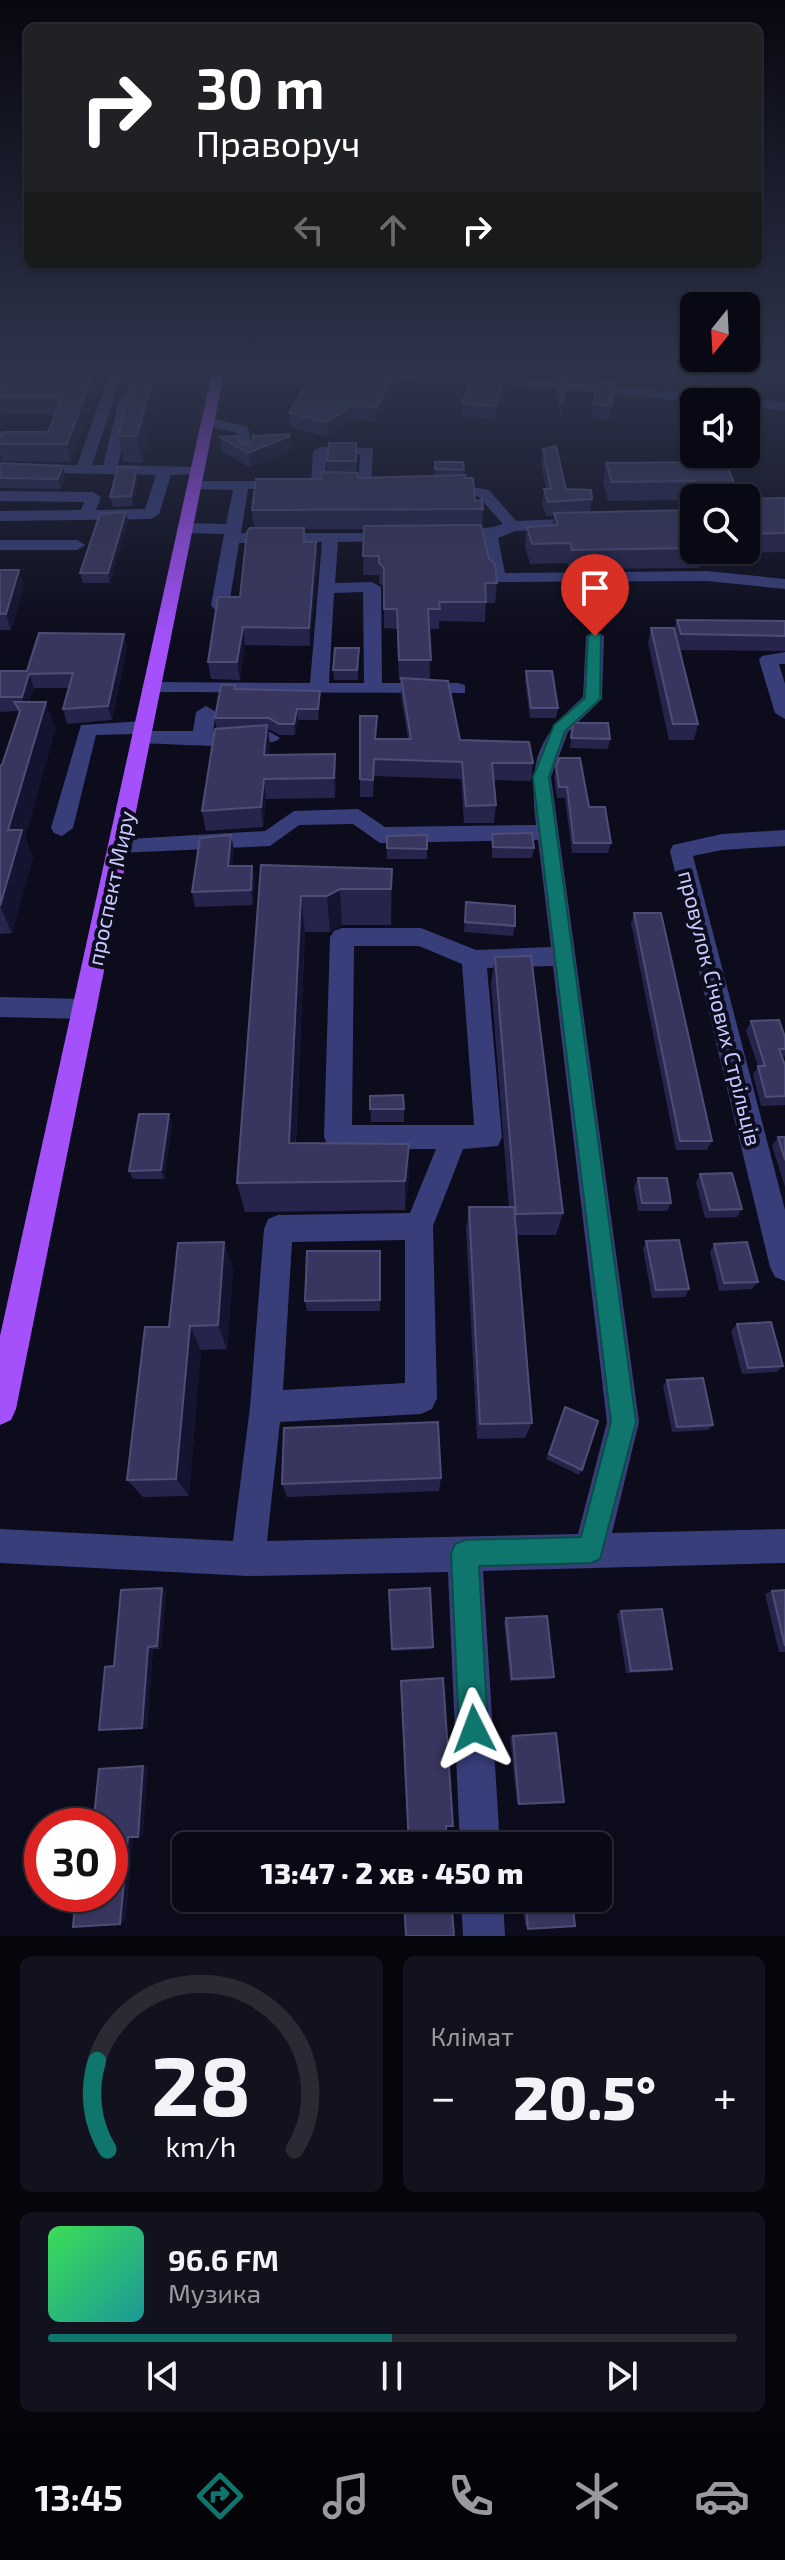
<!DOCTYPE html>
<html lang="uk">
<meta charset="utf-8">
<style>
body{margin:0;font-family:"Exo 2",sans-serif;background:#12121e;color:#f1f3f6;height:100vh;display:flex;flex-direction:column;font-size:30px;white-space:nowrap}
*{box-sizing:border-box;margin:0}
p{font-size:26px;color:#999aa0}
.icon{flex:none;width:44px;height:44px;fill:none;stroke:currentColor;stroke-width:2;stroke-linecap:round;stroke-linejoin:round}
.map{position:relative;height:1936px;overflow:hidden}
.details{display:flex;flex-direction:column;gap:20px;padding:20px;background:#05050c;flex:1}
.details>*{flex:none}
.top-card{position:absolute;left:24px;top:24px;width:738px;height:244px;border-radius:12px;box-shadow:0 2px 6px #0004,0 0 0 2px #292a34;background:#202124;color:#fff;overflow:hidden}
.needle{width:52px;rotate:198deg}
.fabs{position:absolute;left:680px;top:292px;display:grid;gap:16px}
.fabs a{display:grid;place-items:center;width:80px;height:80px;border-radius:12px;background:#090915;box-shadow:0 2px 6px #0004,0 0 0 2px #292a34;font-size:40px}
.speed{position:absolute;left:24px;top:1808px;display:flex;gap:16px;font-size:40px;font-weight:700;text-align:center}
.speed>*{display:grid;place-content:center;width:104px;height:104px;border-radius:50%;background:#090915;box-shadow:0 2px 6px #0004,0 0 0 2px #292a34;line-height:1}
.speed .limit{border:12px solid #d22;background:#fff;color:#111}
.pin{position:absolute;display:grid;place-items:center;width:68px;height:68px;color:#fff;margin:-82px -34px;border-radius:50% 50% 50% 0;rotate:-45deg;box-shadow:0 0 8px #0007}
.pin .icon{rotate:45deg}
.me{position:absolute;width:88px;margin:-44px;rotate:357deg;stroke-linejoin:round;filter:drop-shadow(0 0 6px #0008)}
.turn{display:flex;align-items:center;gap:28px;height:168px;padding:0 40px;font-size:36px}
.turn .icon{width:104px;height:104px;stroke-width:2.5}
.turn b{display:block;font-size:56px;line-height:68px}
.lanes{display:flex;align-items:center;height:76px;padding:0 40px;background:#0003;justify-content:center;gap:40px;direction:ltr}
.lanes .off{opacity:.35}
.big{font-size:60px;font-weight:800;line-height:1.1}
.details .widget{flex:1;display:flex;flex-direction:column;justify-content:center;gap:12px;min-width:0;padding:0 28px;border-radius:12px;background:#12121e}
.details .dial{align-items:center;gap:0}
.dial svg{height:208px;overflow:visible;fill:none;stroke:#292a34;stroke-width:7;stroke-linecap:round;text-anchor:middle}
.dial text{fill:#f1f3f6;stroke:none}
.song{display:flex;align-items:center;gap:24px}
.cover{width:96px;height:96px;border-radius:12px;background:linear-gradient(135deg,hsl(130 70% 55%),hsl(180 70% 35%))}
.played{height:8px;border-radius:4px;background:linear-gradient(90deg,#0f766e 50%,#292a34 50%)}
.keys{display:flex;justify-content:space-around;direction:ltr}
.heat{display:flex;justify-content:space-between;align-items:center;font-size:44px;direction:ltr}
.details .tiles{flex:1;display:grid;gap:20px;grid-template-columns:1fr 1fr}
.widget:last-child{grid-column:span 2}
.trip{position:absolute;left:172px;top:1832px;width:440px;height:80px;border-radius:12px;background:#090915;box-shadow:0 2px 6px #0004,0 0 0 2px #292a34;font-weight:800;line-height:80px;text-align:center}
.tabs{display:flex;height:128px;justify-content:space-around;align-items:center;background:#040408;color:#999aa0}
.tabs .icon{width:56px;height:56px}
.tabs .on{color:#0f766e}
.tabs b{font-size:36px;color:#f1f3f6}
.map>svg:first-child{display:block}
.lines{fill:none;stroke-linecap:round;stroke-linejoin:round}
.minor{fill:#373e7a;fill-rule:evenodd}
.major{fill:#a451fb;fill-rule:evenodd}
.wall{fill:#26244b}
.shaded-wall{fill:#141330}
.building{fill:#38365e;stroke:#4e4d77;stroke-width:2}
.route{fill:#0f766e;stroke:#0a4d48;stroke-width:2}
.labels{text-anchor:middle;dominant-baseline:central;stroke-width:8;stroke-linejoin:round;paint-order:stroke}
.street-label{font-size:22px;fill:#c8c9fe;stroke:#0c0c1c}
</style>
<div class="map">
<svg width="785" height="1936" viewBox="0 0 785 1936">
<rect width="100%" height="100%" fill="#0c0c1c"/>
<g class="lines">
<path class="minor" d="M112,368h12l-32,97h11l17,-67 7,-4 7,4 -16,67 78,2 7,4 -2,3 -30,1 -12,39 -8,5 -151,2v-10l81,-1 3,-8 -84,-1v-10l93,1 8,5 -5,13 49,-1 11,-34 -156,-3v-8l77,1z
M435,370l350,32v8l-39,-3v-5h-50l-266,-25v-6z
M207,417l41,10 5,29h-10l-7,-23 -34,-9v-6z
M320,447l53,1 -2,38 -34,1v-6l22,-2 1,-24h-33l-3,29 -13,3 2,-36z
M193,481h97l3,3 -8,5h-37l-7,44h162v6l-6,2 -59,1 -3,41 37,-1 9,5 1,96h76l7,2v8l-321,-1v-8l7,-2 159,1 12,-141 -83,1 -10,62 -9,5 -6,-1 -3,-4 13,-71 -39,-1 -8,-5 8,-5 41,1 7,-34 -45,-1v-6zM363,592l1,91h-35l5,-90z
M441,481l48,9 27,31 70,-3 8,5 -8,5 -71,3 -17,7 7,35 202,-2 78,8v10l-78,-8 -215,1 -10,-41 -32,-1 -8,-5c12,-10 42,-3 61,-11l-25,-28 -42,-7 -3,-3z
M0,540h77l8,5 -8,5h-77z
M595,631l9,5 -2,63 -34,33 -17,45 88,645 -27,111 173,-4v34l-302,8 17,275h-40l-12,-274 -200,4 -248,-13v-34l233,12 17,-134 14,-178 4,-10 10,-4 132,-2 26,-64h-98l-10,-3 -4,-9 6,-200 4,-6 8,-3h79l55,22 75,-3 -13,-107 -158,3 -27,-19 -54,1 -29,21 -151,7 -8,-3 -3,-5 3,-5 154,-9 29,-20 64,-2 27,18 151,-2c-7,-63 -1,-85 47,-128l3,-61zM354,946h65l43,18 12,161h-122zM553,966l54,456 -29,112 -311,7 13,-119 141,-8 11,-5 5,-11 -4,-172 30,-77 35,-3 4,-9 -15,-169zM405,1240v143l-122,7 9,-148z
M785,652v12h-6l6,20v35l-10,-6 -16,-53 3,-4z
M206,706l10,6 -3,19 57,1 10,6c-10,13 -116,6 -138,5l-7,-1 -1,-8 -38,1 -23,93 -11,8 -8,-3 -3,-5 30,-103 63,-4 7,2v8h42l3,-19z
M785,830v16l-63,4 -29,6 92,354v71l-10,-4 -5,-10 -100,-416 3,-6 49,-11z
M0,997l85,2 9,3 3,7 -3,7 -9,3 -85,-2z
M461,1898h42l2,38h-42z"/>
<path class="major" d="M213,368h12l-209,1041 -5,11 -11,5v-89z"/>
</g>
<path class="wall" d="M0,368l95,1 4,17 -28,76 -69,-1 -2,-7v-17l48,-5 7,-18h-53l-2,4z
M125,368h21l-4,14 14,25 -14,56 -18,-1 -6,-26 23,-54 -15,-6z
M396,368h71v16l-70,-4 -21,42 -24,-2 -24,17 -38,-10 -1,-14z
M551,368h19l-1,12h-1l-7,38 -5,-26 1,-13 -4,-1z
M671,368h46l-4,18 -45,-6z
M506,375l-1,13 -11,31 -33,-3 1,-13z
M615,383l-6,37 -18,-2 2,-14z
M220,437l20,7 51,6 -41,17 -29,-16z
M543,449l23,40 26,10 -2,13 104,-2v40h52v-51l39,-1v54l-82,2 -4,14 -130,1 -2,-6 -37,1 -5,-18 2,-19 25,-1 2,-10h-8l-4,-12 2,-15h2l-5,-26z
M357,458l-1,15 2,5 76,-2 1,-14h28v13l12,26 8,8 -1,19 7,31 8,24 -2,20h-9l-1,19 -46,-1v8h-10l1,51 30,60 73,23 -2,18 -37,-1 2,25 -2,18h-30l-3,-44 -87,-3 -1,21h-13v-18l17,-40h31l-7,-43v-16h-2l-2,-51 -13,-1v-41l-5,-4v-8h-16l1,-46h-60l1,13h11l2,17 -8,87 -65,-1 -5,35 -29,-1 -3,-17 32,-65 14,-69 -2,-18 69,-31 6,-7v-11z
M725,462l16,36h-47v7l-2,-5 -84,1 -5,-19 3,-19z
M0,463l66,13 -5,13 -61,-1z
M137,468l2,10 -6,28 -20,1 -3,-10z
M126,512l2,10 -18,61h-27l-3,-10z
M0,570h19l5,15 -13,45h-11z
M677,620l108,1v30l-106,-1 19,74 -4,16h-25l-21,-97 3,-15 23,2z
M124,634l3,14 -15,72 -45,4 -4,-15 6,-21h-35l-5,14h17l9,28 -30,107 8,20 -21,76 -12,1v-168l2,-1 17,-51 -1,-3 -18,1v-41h27z
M359,659l-1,21h-24l-1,-10z
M526,671l32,37 -2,10h-26l-5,-37z
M236,689l84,12 -2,19h-20l-3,15h-15l-12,-6 2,16 -1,10 66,-1 1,20 -1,24 -69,1 -3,28 -57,4 -4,-20 14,-83 -1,-10z
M573,723l37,16 -2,10 -38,-1z
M556,767l55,76 -3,10h-36l-7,-55h-8l-3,-21z
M492,834l42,14 -2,10h-40z
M231,835l3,16 -2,15 23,15 -2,24 -58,2 -3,-15z
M427,835v24h-40v-23z
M261,865l131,4 -1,56h-49l-12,7h-25l-9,211 113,1v30l-4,36 -160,2 -8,-29z
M466,902l49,24 -2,10 -49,-4z
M634,913l78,228 -5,9h-31l-45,-227z
M495,957l68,256 -7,22h-40l16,188 -7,15 -48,1 -11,-210 3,-22h40l-18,-224z
M751,1021l34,16v19l-2,2 2,7v40l-24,1 -8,-31 5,-9 -12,-35z
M370,1096l34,13v13h-33z
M169,1114l3,9 -8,56h-31l-4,-8z
M778,1137h7v50l-13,-41z
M700,1174l42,35 -5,8 -32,1 -9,-36z
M638,1178l33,25 -4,8h-29l-4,-24z
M646,1241l43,48 -4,8 -33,1 -9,-49z
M224,1242l9,28 -6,79 -26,1 -12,146 -46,1 -16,-17 42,-153z
M714,1244l44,38 -6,7 -33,2 -9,-39z
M380,1251v60h-73l-2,-10z
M737,1324l46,42 -6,6 -35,2 -11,-43z
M667,1380l46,45 -5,5 -36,2 -9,-46z
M565,1407l17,63 -3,5 -33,-16z
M441,1478l-2,13 -152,6 -5,-13z
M389,1590l44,57v2l-41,2z
M785,1590v62h-6l-14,-58 7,-3z
M166,1591l-5,58h-8l-6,79 -48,2 15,-64z
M621,1611l51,58 -5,2 -41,2 -9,-59z
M506,1618l48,59 -3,2 -41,2 -6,-60z
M510,1736h3l6,68h-2z
M522,1898h50l-44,31 -3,-4z"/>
<path class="shaded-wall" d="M139,368h7l-5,14z
M396,368l1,12 -21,42v-14z
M95,369l4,17 -28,76 -4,-18z
M506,375l-1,13 -11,31 1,-13z
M568,379l-2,14 -5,25 1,-14z
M152,382l4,25 -14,56 -5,-27z
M351,406l1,14 -24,17 -1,-15z
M290,436l1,14 -41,17 -2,-14z
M63,466l3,10 -5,13 -3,-10z
M137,468l2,10 -6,28 -2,-10z
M126,512l2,10 -18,61 -2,-10z
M316,542l2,17 -8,87 -1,-18z
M19,570l5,15 -13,45 -5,-16z
M243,627l2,18 -5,35 -3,-18z
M124,634l3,14 -15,72 -4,-14z
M29,674l5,14 -8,23 -4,-14z
M320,691v10l-2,19v-11z
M46,702l9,28 -30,107 8,20 -21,76 -12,-27 8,-76z
M297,709l1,11 -3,15 -1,-11z
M267,725l3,20 -3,30 -3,-20z
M335,754l1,20 -1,24 -1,-20z
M264,779l2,20 -3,28 -2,-20z
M231,835l3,16 -3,31 -3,-16z
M252,866l3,15 -2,24 -2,-15z
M392,869v36l-1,20v-36z
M340,889l2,36 -12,7 -3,-36z
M301,896l4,36 -11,241 -5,-30z
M169,1114l3,9 -8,56 -3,-9z
M409,1144v30l-4,36v-29z
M224,1242l9,28 -6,79 -9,-24z
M190,1326l11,24 -12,146 -13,-17z
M162,1588l4,3 -5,58 -4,-3z
M148,1647l5,2 -6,79h-5z
M143,1766h5l-5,69 -5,2z
M133,1836l-7,84 -6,4 8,-87z"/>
<path class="building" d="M0,368l95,1 -28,75h-67v-7l2,-5h46l14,-35h-62z
M316,368h80l-20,40 -25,-2 -24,16 -38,-9z
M426,368h19l22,2z
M554,368h16v2l-16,-1z
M671,368h46l-1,7 -45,-5z
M474,372l32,3 -11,31 -33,-3z
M558,378l10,1 -6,25z
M131,382h21l-15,54h-19z
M599,382l16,1 -4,23 -18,-2z
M289,434l1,2 -42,17 -28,-16 17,-1 3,8 11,1 2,-9z
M329,443h27v18h-29z
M556,446l10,43 25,1 1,9 -44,3 -4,-13h7l-8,-40z
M435,462h28l1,8 -29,-1z
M725,462l16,36h-37l-8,-17 -84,1 -6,-19z
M0,463l63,3 -5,13 -58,-1z
M118,467l19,1 -6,28 -21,1z
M322,472l36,1v5l107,-3v3h8l2,23 7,-1 1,9 -231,1 4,-31h65z
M785,498v35l-39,1v-35z
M694,510v38l-122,2 -2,-7 -38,1 -5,-17 31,-2 -4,-12z
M126,512l-18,61h-28l20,-59z
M481,525l8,34 6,5 2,19h-12l1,19h-47l1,7h-12l3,51h-32l-2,-51h-13v-41l-5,-5v-7h-16l1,-30z
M250,528h54v14h12l-7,86 -66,-1 -6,35h-29l10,-65h22l7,-65z
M0,570h19l-13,44h-6z
M677,620l108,1v15l-104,-2z
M651,628h23l24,96h-25z
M39,633l85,1 -16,72 -45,3 10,-36 -44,1 -7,23h-22v-26h27z
M335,648h24l-2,22h-24z
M526,671h26l6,37h-27z
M401,678l47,3 12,59 69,2 4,21h-41l4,42 -30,1 -4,-44 -88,-3 -1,21 -13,-1v-63h17l-2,23h36z
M221,685h14l-1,4 86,2 -2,18h-21l-3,15h-15l-10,-6h-54z
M14,702h32l-38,128h14l-22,76v-140l2,-1 18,-54z
M573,723h35l2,16 -39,-1z
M267,725l-3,30 71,-1 -1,24 -70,1 -3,28 -59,4 13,-82z
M559,758h21l9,49h16l6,36h-37l-7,-56h-8l-3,-20z
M532,833l2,15 -41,-1 -1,-13z
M231,835l-3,31h24l-1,24 -59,2 8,-54z
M427,835v14l-40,-1v-12z
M261,865l131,4 -1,20h-51l-13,7h-26l-12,247 120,1 -4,37 -168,2z
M466,902l49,4v20l-50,-4z
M634,913h27l51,228h-32z
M531,956l32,257 -47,1 -21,-257z
M779,1020l6,17v12h-6l6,16v31l-19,1 -8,-31h7l-14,-45z
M403,1095l1,14h-34v-13z
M139,1114h30l-8,56 -32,1z
M778,1137h7v23z
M732,1173l10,36 -32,1 -10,-36z
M638,1178h29l4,25h-29z
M469,1207h45l18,216 -52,1z
M679,1240l10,49 -33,1 -10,-49z
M224,1242l-6,83 -28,1 -14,153 -49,1 18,-153h24l9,-84z
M747,1242l11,40 -34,1 -10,-39z
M307,1251h73v49l-75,1z
M771,1322l12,44 -35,2 -11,-44z
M703,1378l10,47 -36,2 -10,-47z
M565,1407l33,14 -16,49 -33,-16z
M438,1422l3,56 -159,6 2,-56z
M162,1588l-5,58 -9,1 -6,81 -43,2 6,-63 9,-1 7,-76z
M430,1588l3,59 -41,2 -3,-59z
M785,1590v56l-13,-55z
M662,1609l10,60 -41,2 -10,-60z
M547,1616l7,61 -42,2 -6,-61z
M443,1678l10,148h-7l1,20h-38l-8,-165z
M556,1733l8,69 -45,2 -6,-68z
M143,1766l-5,71h-10l-8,87 -47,3 3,-33h34v-68h-17l6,-57z
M404,1898h47l3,38h-48z
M525,1898h47l3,28 -47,3z"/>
<linearGradient id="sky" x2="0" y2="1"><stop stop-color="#07070f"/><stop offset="0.58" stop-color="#2e344b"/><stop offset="1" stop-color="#2e344b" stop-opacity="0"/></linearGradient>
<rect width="785" height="639" fill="url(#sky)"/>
<path class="route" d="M595,632l6,4 -1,63 -35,32 -16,46 87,645 -36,137 -9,4 -112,3 9,163 -4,10 -10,4 -11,-4 -4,-10 -8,-175 4,-10 10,-4 116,-3 30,-115 -78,-645 21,-52 31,-27 3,-62z"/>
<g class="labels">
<g class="street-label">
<text transform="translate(110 888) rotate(-78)">проспект Миру</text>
<text transform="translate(721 1008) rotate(76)">провулок Січових Стрільців</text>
</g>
</g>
</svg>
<div class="fabs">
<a><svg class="needle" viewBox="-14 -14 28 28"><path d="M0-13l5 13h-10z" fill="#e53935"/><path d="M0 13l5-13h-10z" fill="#999aa0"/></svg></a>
<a><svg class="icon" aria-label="sound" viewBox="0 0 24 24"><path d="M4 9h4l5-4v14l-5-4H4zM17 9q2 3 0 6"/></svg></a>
<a><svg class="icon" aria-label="search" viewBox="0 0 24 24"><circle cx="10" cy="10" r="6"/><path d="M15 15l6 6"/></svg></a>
</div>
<div class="speed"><div class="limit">30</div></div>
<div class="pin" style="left:595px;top:636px;background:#d93025"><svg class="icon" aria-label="arrive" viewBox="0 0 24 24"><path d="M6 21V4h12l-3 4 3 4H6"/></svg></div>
<svg class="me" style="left:474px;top:1729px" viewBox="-20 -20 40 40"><path d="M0-17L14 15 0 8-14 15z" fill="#0f766e" stroke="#fff" stroke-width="4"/></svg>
<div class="trip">13:47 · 2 хв · 450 m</div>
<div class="top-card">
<div class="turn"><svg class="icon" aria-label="right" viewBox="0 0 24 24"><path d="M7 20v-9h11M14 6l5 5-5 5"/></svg><div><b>30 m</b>Праворуч</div></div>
<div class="lanes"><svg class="icon off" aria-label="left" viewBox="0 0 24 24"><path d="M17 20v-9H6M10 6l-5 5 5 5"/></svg><svg class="icon off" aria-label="ahead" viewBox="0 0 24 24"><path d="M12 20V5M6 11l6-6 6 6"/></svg><svg class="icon" aria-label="right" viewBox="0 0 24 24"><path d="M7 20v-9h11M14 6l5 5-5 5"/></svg></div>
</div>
</div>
<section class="details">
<div class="tiles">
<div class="widget dial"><svg viewBox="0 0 100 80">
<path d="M14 69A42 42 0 1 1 86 69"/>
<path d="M14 69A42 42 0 0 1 10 35" stroke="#0f766e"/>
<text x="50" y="56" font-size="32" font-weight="700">28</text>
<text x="50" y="72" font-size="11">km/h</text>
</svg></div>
<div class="widget"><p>Клімат</p>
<div class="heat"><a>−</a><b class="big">20.5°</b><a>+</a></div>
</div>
<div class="widget">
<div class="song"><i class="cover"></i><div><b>96.6 FM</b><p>Музика</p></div></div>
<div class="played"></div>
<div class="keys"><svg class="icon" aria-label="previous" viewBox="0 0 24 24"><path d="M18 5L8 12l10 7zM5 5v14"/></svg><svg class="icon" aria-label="pause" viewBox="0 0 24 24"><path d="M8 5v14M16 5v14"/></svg><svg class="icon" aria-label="next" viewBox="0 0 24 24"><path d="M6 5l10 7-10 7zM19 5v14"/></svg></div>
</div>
</div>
</section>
<nav class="tabs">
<b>13:45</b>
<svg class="icon on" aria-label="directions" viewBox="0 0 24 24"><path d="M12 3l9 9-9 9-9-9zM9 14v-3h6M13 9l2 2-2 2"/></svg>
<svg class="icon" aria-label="music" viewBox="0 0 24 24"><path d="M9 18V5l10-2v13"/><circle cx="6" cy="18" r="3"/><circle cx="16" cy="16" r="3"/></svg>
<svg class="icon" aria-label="phone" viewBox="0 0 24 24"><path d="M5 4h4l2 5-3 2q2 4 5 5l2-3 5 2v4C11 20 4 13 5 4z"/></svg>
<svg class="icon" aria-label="climate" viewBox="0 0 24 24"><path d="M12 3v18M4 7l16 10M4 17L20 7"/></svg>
<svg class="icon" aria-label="car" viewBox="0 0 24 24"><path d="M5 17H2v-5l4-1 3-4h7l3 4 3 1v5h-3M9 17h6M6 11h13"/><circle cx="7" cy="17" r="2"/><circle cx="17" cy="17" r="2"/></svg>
</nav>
